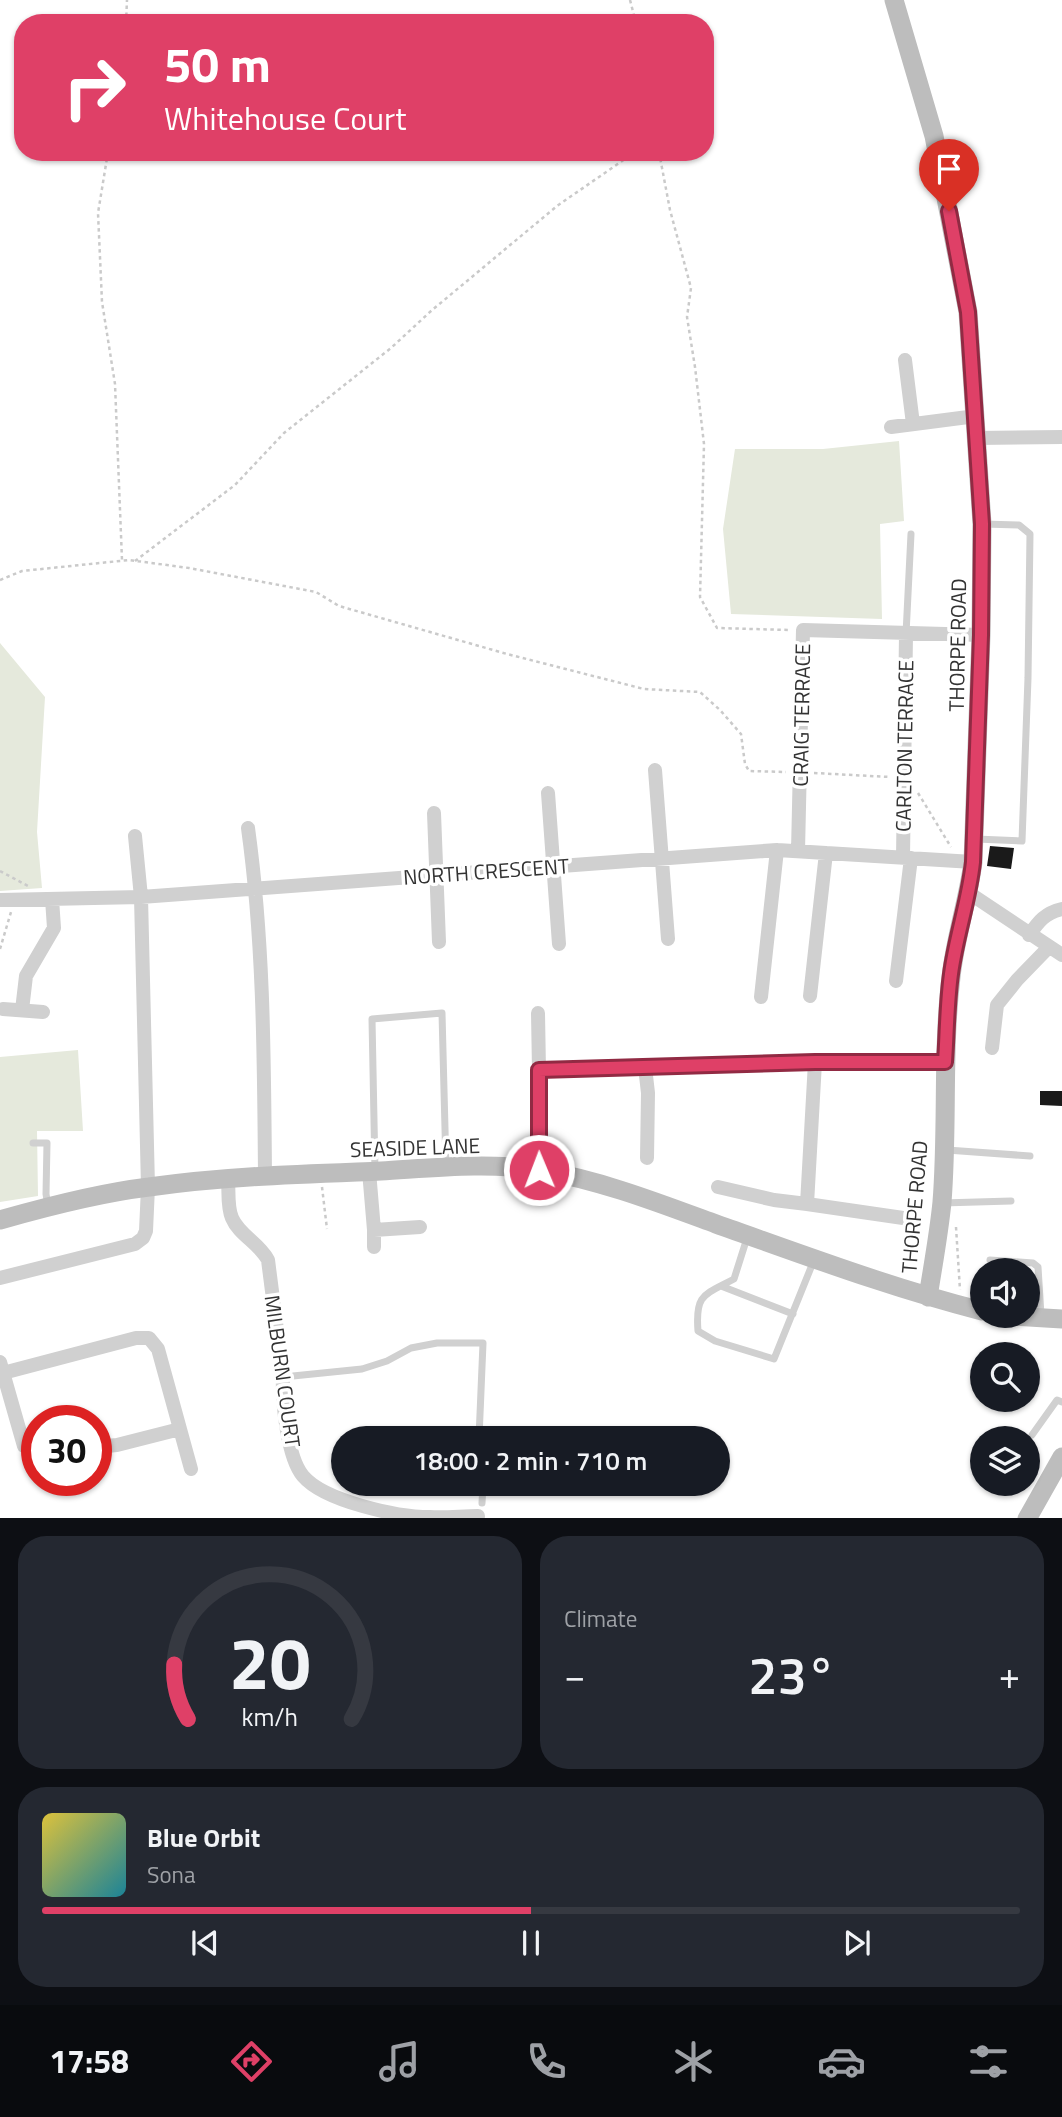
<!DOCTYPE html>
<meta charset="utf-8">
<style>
body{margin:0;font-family:"Titillium Web",sans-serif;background:#242831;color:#f1f3f6;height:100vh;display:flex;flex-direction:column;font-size:26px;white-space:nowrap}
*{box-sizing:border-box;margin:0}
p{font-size:23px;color:#9ea1a6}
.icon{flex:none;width:38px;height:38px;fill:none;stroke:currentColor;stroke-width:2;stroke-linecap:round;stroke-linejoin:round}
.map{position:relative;height:1518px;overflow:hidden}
.sheet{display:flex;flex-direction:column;gap:18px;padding:18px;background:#0d0f14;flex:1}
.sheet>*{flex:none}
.hud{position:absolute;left:14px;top:14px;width:700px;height:147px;border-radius:28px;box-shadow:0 2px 5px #0004;background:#df4067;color:#fff;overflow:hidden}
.controls{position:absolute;left:970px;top:1258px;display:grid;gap:14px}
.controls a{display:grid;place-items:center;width:70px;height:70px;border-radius:50%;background:#171b24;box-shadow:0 2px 5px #0004;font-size:35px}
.speed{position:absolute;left:21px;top:1405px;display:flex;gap:14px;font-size:35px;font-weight:700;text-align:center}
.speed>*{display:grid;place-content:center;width:91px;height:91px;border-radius:50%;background:#171b24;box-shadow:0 2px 5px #0004;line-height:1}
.speed .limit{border:10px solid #d22;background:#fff;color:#111}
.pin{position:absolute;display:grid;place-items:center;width:60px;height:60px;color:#fff;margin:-72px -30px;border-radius:50% 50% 50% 0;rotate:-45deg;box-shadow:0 0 7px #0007}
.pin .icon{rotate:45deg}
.me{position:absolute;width:77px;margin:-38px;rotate:359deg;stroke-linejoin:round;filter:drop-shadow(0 0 5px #0008)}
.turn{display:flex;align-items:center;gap:24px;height:147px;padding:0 35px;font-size:32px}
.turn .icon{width:91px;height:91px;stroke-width:2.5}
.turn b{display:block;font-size:49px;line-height:60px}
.big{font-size:52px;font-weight:600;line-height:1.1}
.sheet .card{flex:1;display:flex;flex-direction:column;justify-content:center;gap:10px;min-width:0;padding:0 24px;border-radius:28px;background:#242831}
.sheet .dial{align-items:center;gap:0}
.dial svg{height:182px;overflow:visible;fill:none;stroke:#363941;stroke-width:7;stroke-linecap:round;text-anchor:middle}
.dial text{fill:#f1f3f6;stroke:none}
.song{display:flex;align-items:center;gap:21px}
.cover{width:84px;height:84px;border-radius:10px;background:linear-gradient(135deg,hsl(50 70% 55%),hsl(190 70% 35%))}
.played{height:7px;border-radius:4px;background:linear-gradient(90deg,#df4067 50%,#363941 50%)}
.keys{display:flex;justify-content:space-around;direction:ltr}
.heat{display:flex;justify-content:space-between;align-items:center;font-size:38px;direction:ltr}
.sheet .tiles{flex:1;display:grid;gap:18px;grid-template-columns:1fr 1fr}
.card:last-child{grid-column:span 2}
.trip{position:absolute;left:331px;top:1426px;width:399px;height:70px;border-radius:35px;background:#171b24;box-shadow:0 2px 5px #0004;font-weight:600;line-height:70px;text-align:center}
.dock{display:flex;height:112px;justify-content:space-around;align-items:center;background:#090b0e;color:#9ea1a6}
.dock .icon{width:49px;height:49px}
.dock .selected{color:#df4067}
.dock b{font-size:32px;color:#f1f3f6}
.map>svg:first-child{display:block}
.green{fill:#e5e9dc}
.building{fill:#1a1a1a}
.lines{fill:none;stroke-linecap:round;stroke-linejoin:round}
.path{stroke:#cacaca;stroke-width:2.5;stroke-dasharray:3.5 3.5;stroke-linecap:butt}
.lane{stroke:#d0d0d0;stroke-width:7}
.street{stroke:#d0d0d0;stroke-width:14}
.secondary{stroke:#bdbdbd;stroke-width:19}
.route-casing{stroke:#912a43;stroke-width:18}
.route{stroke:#df4067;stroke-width:12}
.labels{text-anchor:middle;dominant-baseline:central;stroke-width:7;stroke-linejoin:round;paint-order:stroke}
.street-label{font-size:21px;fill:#333;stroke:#fff}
</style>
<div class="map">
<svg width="1062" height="1519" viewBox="0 0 1062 1519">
<rect width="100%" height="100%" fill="#fff"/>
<path class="green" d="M899,441l5,80 -24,3 2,95 -151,-5 -8,-85 12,-80h88z
M0,643l45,54 -8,135 5,56 -42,3z
M78,1050l5,81h-46l1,65 -38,6v-145z"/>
<path class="building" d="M990,846l24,2 -3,21 -24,-3z
M1040,1091h22v15l-22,-1z"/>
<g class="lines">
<path class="path" d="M630,0l6,23
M126,23l1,-23
M108,152l-10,61 4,89 13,82 7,176
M659,152l11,58 21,78 -4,29 8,50 9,77 -4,153 17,31 72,2
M135,561l100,-76 49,-52 107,-85 40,-37 126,-105 78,-54
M0,580l22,-9 107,-11 60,8 127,24 23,14 168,48 137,35 56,3 20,18 21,24 4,30 4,7 37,1
M814,773l76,4
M918,793l33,54
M0,871l28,15
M0,949l11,-37
M322,1187l5,42
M956,1227l4,63"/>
<path class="lane" d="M906,634l5,-100
M976,839l46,2 6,-163 2,-144 -11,-9 -36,-1
M33,1143h14l-1,51 2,12
M947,1150l83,6
M375,1171l-3,-152 70,-6 4,154
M942,1203l69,-2
M747,1238l-13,41c-30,16 -39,15 -36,52l17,10 59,18 40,-99
M990,1260l43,3 5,4 3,48
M721,1286l72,28
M283,1377l79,-8 25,-8 24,-13 26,-5h46l-4,95
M1032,1435l25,-35 5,2
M482,1503l1,-19"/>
<path class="street" d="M905,360l8,64
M891,427l85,-11
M977,438l85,-1
M655,770l13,169
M548,793l11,151
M434,813l5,129
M248,828c16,116 16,232 17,348
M798,851l5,-221 178,5
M903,858l3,-224
M969,893l93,62
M0,900l141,-3 636,-47 196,12
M1029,935c10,-14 16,-22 33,-26
M896,981l15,-123
M810,996l16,-143
M761,997l16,-147
M3,1009l40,3
M22,1010l4,-34 28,-48 -2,-29
M538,1013l1,57 276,-8h130
M992,1048l5,-43 20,-25 31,-32
M645,1067l3,26 -1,65
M539,1170v-100
M369,1171l5,59 46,-3
M228,1179c1,12 -1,28 4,39 7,17 27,25 36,42l15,117c-1,24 4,80 20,99 21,25 94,41 127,41 16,1 32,-1 48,-1
M718,1187l56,13 33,4 8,-142
M807,1204l103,15
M374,1230v17
M0,1278l135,-34 8,-6 3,-7 2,-44 -7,-290 -6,-61
M0,1362l24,84 13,6
M3,1373l133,-35h13l9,11 33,120
M96,1447l21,-2 63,-16"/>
<path class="secondary" d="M894,0l40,136 34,176 14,212 -1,111 -8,227c-5,39 -18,76 -22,115 -9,75 -3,150 -9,225 -3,31 -9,63 -14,95
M0,1220c49,-14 99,-27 149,-33 77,-11 155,-13 232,-16 52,-3 107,-9 158,-1 61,10 120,33 177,54 88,31 175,64 266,87
M1011,1316l51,3
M1027,1519l35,-62"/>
</g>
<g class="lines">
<g class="route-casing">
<path id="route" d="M539,1170v-100l276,-8h130c2,-29 2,-59 6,-88 5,-38 18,-74 22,-112l8,-227 1,-111 -14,-212 -19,-101"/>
</g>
<use href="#route" class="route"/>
</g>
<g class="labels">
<g class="street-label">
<text transform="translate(957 645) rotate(-89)">THORPE ROAD</text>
<text transform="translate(801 715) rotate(-89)">CRAIG TERRACE</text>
<text transform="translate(904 746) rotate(-89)">CARLTON TERRACE</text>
<text transform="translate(486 871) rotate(-4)">NORTH CRESCENT</text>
<text transform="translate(415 1147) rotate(-2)">SEASIDE LANE</text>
<text transform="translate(914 1207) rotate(-85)">THORPE ROAD</text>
<text transform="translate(283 1371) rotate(82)">MILBURN COURT</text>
</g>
</g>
</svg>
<div class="controls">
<a><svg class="icon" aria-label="sound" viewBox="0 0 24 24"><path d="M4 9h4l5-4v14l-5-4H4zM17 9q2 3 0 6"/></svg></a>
<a><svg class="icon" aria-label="search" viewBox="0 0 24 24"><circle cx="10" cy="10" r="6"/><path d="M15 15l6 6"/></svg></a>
<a><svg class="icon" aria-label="layers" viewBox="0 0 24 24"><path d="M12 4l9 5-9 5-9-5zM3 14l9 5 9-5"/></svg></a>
</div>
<div class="speed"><div class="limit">30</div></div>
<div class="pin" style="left:949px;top:211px;background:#d93025"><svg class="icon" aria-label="arrive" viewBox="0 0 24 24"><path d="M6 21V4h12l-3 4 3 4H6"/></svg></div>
<svg class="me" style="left:539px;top:1170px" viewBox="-20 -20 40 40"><circle r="17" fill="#df4067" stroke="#fff" stroke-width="3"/><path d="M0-11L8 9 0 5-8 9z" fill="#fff"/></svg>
<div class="trip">18:00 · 2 min · 710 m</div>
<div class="hud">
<div class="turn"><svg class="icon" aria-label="right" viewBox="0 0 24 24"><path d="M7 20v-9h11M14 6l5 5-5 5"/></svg><div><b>50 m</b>Whitehouse Court</div></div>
</div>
</div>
<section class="sheet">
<div class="tiles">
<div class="card dial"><svg viewBox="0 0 100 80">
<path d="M14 69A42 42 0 1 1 86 69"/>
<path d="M14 69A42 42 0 0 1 8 45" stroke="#df4067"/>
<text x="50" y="56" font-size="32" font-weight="700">20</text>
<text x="50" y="72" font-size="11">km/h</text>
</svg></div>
<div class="card"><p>Climate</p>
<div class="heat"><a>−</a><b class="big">23°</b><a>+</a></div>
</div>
<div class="card">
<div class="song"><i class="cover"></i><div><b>Blue Orbit</b><p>Sona</p></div></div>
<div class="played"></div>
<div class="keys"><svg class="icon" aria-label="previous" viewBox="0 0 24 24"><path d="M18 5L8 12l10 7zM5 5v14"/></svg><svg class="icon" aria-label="pause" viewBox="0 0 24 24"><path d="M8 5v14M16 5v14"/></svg><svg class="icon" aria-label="next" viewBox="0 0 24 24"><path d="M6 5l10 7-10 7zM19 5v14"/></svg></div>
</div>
</div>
</section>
<nav class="dock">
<b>17:58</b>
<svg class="icon selected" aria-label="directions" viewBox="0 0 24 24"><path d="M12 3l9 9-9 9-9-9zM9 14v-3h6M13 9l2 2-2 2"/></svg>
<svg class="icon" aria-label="music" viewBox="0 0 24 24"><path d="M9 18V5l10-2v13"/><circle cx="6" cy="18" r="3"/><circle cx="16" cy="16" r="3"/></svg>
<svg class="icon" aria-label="phone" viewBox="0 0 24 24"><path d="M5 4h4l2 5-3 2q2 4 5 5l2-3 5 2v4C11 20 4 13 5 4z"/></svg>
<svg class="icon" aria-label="climate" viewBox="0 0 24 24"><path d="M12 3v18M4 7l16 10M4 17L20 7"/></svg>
<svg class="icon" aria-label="car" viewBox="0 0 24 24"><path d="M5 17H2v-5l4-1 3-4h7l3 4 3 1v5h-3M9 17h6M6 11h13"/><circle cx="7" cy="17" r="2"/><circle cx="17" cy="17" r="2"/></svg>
<svg class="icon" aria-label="filters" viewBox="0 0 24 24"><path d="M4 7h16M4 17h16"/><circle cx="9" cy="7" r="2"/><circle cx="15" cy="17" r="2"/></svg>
</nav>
